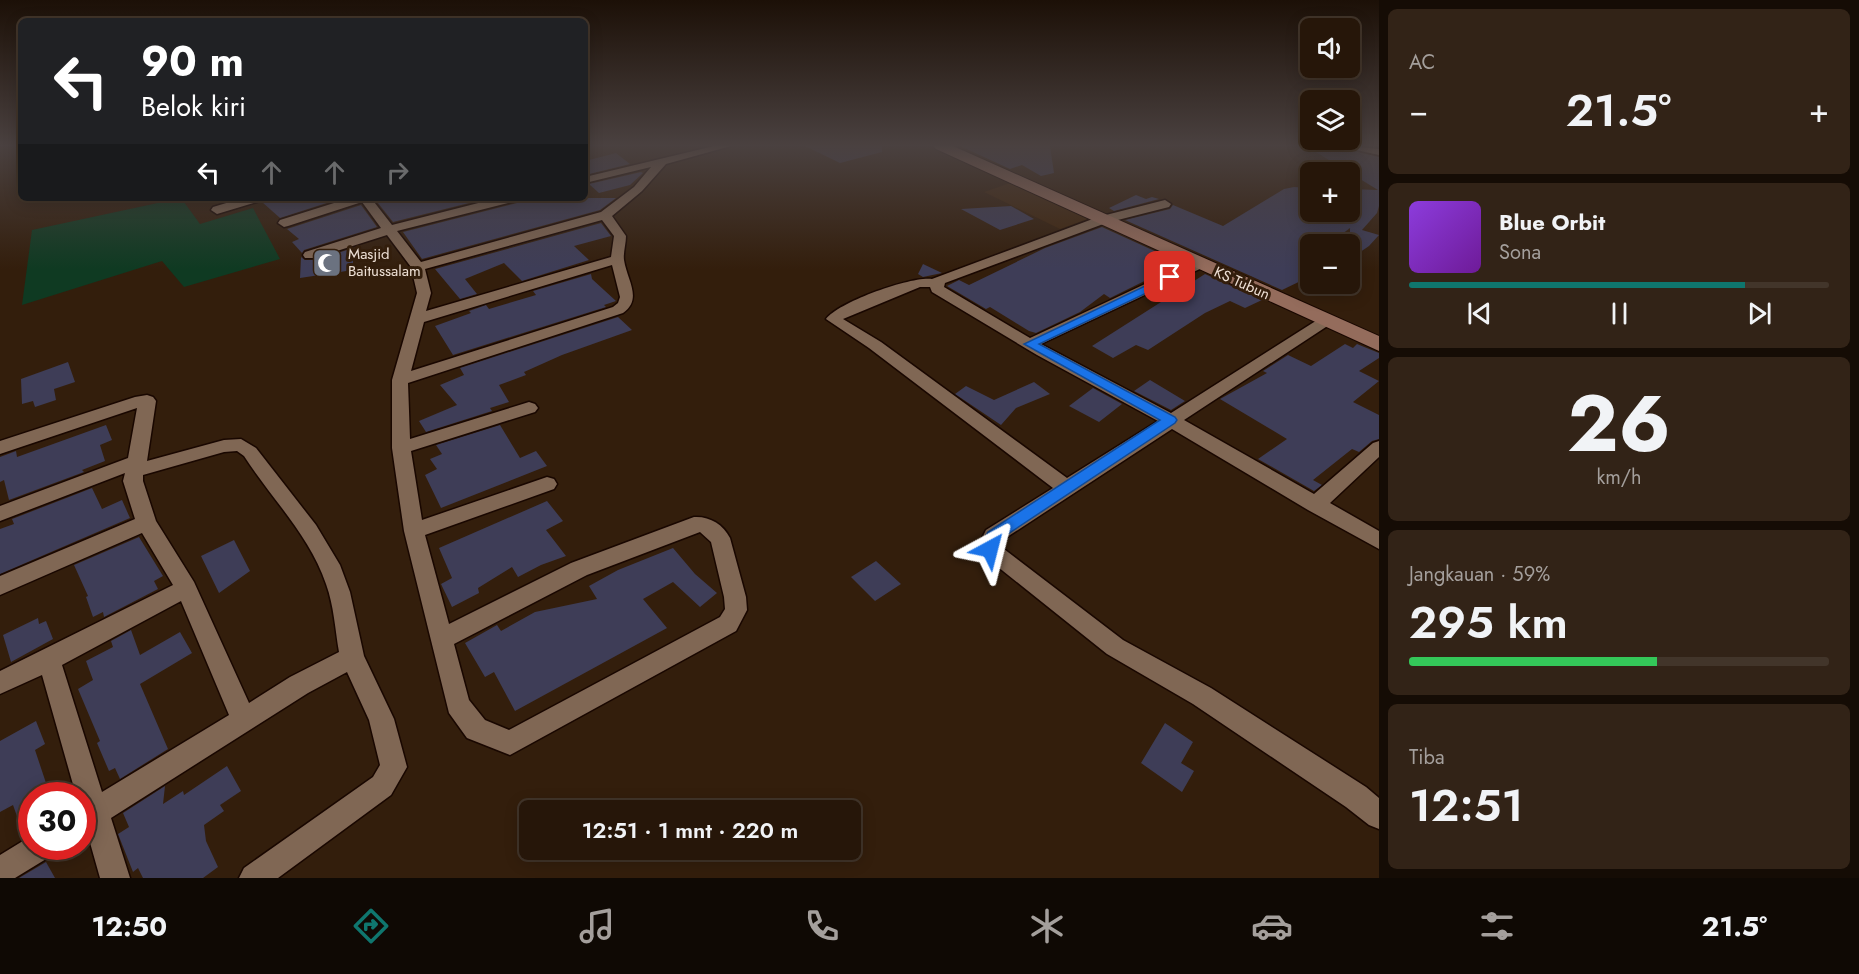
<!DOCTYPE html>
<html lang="id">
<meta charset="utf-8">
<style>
body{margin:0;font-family:Jost,sans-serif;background:#322317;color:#f1f3f6;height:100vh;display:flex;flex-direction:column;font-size:22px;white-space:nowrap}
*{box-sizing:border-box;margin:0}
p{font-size:20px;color:#a49f9c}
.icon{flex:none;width:33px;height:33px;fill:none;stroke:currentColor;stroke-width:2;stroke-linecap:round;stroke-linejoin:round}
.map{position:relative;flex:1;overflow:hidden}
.drawer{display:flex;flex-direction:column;gap:9px;padding:9px;background:#150c05;width:480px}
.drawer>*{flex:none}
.hud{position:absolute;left:18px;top:18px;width:570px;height:183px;border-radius:9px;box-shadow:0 3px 15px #0003,0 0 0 2px #42352a;background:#202124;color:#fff;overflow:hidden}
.fabs{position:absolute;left:1300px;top:18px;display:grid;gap:12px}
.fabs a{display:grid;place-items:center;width:60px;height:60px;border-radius:9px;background:#261609;box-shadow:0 3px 15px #0003,0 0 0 2px #42352a;font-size:30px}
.speed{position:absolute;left:18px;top:782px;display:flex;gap:12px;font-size:30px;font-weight:700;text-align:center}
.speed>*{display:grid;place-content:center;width:78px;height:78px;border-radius:50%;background:#261609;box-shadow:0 3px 15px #0003,0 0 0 2px #42352a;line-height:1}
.speed .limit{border:9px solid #d22;background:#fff;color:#111}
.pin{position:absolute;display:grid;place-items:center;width:51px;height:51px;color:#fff;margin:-26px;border-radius:12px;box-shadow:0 3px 9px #0006}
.me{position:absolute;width:66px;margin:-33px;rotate:38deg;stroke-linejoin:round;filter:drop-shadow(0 0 4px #0008)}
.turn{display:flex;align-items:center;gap:21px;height:126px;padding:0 24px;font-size:27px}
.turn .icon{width:78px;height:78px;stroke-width:2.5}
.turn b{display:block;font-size:42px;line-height:51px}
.lanes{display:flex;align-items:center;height:57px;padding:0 24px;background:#0003;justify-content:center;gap:30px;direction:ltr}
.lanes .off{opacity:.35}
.big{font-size:45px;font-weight:600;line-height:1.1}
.drawer .tile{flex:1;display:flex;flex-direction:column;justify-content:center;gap:9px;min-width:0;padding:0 21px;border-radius:9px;background:#322317}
.drawer .dial{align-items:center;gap:0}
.dial b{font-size:78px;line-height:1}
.song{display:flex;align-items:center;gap:18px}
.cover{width:72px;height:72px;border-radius:9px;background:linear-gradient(135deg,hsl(270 70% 55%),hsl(280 70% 35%))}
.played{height:6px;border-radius:3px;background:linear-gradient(90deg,#0f766e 80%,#42352a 80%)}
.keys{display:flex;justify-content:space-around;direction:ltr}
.heat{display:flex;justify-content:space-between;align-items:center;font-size:33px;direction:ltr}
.charge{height:9px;border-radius:4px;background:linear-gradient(90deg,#34c759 59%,#42352a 0)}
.trip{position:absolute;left:519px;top:800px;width:342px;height:60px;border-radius:9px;background:#261609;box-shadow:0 3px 15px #0003,0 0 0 2px #42352a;font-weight:600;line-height:60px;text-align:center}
.dock{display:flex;height:96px;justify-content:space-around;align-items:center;background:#0f0904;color:#a49f9c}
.dock .icon{width:42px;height:42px}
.dock .current{color:#0f766e}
.dock b{font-size:27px;color:#f1f3f6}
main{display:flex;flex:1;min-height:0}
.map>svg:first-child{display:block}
.built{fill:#3f250d}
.green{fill:#0f3a22}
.building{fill:#3e3d57}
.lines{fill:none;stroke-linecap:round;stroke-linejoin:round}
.street-casing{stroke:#190700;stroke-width:3}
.secondary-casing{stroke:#190700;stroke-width:2}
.street{fill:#806754;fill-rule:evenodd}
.secondary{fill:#946c5c;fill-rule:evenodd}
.route{fill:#1a73e8;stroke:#114b97;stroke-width:1.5}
.labels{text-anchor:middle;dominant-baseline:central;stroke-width:6;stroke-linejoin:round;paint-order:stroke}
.far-poi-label{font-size:15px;fill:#eddfd4;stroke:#331e0c;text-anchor:start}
.far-street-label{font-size:15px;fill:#eddfd4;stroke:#331e0c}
</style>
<main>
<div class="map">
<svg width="1379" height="878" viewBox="0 0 1379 878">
<rect width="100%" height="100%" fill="#331e0c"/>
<path class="built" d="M1013,182l77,36 -30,11 -76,-37z"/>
<path class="green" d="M181,198l19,26 53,-16 27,51 -96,28 -22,-26 -140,44 10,-75z"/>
<path class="building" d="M805,146h77v6l-42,11z
M960,146h90l4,27 -13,3 -19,-11 -12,4z
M1306,146h39l3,4 31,7v49l-2,7 -15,17 17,5 -10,11 -19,13v-31l-21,16h-18v32l-29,14 -157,-70 45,-11 3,-4 50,21 61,-37 10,-2 17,1v24h39v-23l28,1z
M616,153l14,11 -45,11v-14z
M641,172l2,1 -13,12 -31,8 -10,-9z
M1136,195l10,4 6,-2 7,2 -45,12 -5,-3z
M264,198h78l-62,20 -18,-16z
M374,198h115l-96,24z
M520,198h96l-16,12 -178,49 -19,-27 114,-29z
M361,205l16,22 -73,23 -2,3 -10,-11 7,-3 -12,-10z
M1011,206l23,13 -34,11 -39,-21z
M601,223l10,13 -37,10 15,14 -67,21 -18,-18 -39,16 12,15 -17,5 -25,-30z
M1102,227l79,36 -71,35 -6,-4 -24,18 -44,21 -7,-2 -39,-24 -4,2 -39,-23 12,-6 10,5 76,-37z
M353,248v22l-53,8 1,-21 4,3h11z
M923,264l19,9 -19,4 -5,-3z
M591,274l1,5 24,22 -12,4 2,2 -153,48 -18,-29 36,-13 -2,-2 17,-6 3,4 47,-14 -3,-4z
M1205,274l57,26 -17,8 -15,-7 -25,12 -57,37 -12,-5 -23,13 -21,-12z
M618,317l14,13 -70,25 -38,17 2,3 -27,10 10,17 -19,6 2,3 -66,21 -7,-11 38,-16 -17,-20 24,-10 -4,-7z
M1345,344l8,4 4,-4 22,9v5l-20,13 20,10 -26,21 26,13v24l-7,2 -13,11 -7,-3 -39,31 9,5 -8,6 -56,-32 29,-20 -67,-40 47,-26 -4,-2 25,-16 23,11z
M68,362l7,20 -21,7 2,11 -21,7 -2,-6 -11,3 -1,-25z
M1150,380l35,21 -14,9 -37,-19z
M1034,382l16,12 -34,14 -15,17 -46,-31 11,-8 28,14z
M1093,388l29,16 -23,18 -30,-16z
M106,425l6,15 -12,5 5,16 -23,9 2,2 -75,28 -5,-20 -4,2v-25l16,-6 1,6z
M500,425l20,33 16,-7 11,15 -106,42 -16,-33 12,-6 -7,-10 12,-5 -6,-9z
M92,488l10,21 20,-9 8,18 -130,56v-45l14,-5 -2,-5z
M547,501l16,20 -17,9 20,26 -25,9 -23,12 -6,-10 -34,21 1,5 -27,14 -11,-23 11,-6 -13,-30z
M139,537l24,39 -9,5 4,8 -54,28 -1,-5 -10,5 -7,-20 2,-1 -14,-31z
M234,540l16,31 -31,22 -18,-37z
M673,548l22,26 22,19 -17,14 -27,-25 -30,17 24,29 -152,83 -21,-39 -9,5 -20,-34 32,-18 4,6 34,-19 62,-13 -8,-13 29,-16z
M876,561l25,23 -26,17 -24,-24z
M38,618l1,6 7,-3 7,18 -42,23 -8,-27z
M131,630l9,25 40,-23 12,21 -52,31 28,65 -48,30 -5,-11 -6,3 -12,-28 3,-2 -22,-52 15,-9 -7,-19 27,-14 -2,-6z
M36,721l9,23 -10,6 15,45h-18v15l-14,9 -5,-14 -13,7v-71z
M1165,723l28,19 -12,21 13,8 -12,21 -41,-29z
M227,766l14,25 -21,14 4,6 -20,14 2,16 12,26 -15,11h-60l-5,-10 -5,4 -15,-38 11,-7 -6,-14 42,-27 -2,18 20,-13 1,4z
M46,862l9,16h-36z"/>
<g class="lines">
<g class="street-casing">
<path id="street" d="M714,146h17l-65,18 -24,27 -30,25 14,20c0,8 -3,17 -2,24 3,20 19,39 -1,53l-215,70 2,56 119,-37 6,2 3,4 -3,4 -124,39 11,69 125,-43 7,2 3,5 -3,5 -129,46 24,89 122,-61 123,-46c15,-1 29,7 36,21l16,59 1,13 -11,21 -226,124 -43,-17 -18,-25 -45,-182 -12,-83v-68l25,-87 -6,-26 -24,-32 -72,23h-10l-2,-3 2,-3 76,-24 -19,-26 -74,24 -4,1 -6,-4 2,-3 70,-22h21l21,27 106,-27h20l-2,3 -119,30 24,31 180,-50 33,-25 17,-20 -66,16v-6zM602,220l12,16 -3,21 -185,54 5,-18 -6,-24zM612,265l8,32 -2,6 -5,4 -202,64 13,-49zM700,532l11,10 13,55 1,12 -5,8 -211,113 -24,-10 -16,-20 -15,-56 133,-69z
M1347,146l32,3v6l-31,-7z
M243,198h19l-2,3 -43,13 -6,-4 2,-3z
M1165,200l6,4 -2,3 -63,16 -161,60 -1,4 86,51 164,-77h10l2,3 -2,3 -163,77 130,69 151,-96h10l3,3 -3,3 -148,97 130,74 59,-51 6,-2v16l-49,46 49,28v18l-71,-39 -136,-81 -171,112 -1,5 123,94 88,48 155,99 13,11v31l-10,-4 -23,-18 -153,-103 -86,-50 -124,-99 -3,-13 6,-12 67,-42 -184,-140 -43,-29c13,-17 85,-43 106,-40l166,-62zM920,287h10l2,5 105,63 121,66 -91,57 -186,-136 -38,-23z
M147,395l6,2 3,4 -9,60 77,-21 17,-1 15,9 60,77 24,40 10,27 14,64 30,63 13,48 -16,28 -113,83h-39l5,-10 129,-91 7,-12 -11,-45 -22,-48 -39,21 -197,125 19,60h-30l-13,-46 -5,2v-39h-6l-34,-120 -42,19v-23l173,-86 -31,-52 -142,62v-19l135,-57 -12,-38 2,-8 -125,48v-15l128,-48 9,-50 -137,46v-13l135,-44zM237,451l7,5c27,42 66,80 82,128 8,22 9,45 13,68l-49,25 -41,26 -55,-121 -38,-61 -13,-40v-6l81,-23zM181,601l48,114 -127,77 -40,-127z
M31,836l1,10h23l-4,10 -36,22h-15v-23z"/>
</g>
<g class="secondary-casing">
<path id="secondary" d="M933,146h20l426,190v15l-443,-202z"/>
</g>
<use href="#street" class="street"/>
<use href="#secondary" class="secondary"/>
</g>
<linearGradient id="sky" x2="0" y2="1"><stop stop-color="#1c1007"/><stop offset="0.54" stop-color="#4a4140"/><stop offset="1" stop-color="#4a4140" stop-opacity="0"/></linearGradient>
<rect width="1379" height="269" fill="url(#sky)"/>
<path class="route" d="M1170,274l6,3 -2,3 -135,64 136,73 2,3 -2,3 -176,117 -3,13 -6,2 -6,-2 -2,-11 6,-10 172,-112 -136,-76z"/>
<defs>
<g id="mosque-square" transform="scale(1.5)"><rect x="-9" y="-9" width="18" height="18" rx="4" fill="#6b7280" stroke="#331e0c"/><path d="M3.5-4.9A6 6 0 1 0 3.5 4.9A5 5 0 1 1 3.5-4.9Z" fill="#fff"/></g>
</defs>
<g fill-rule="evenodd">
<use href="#mosque-square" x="327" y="263"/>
</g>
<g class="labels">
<g class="far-poi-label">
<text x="348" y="254">Masjid<tspan x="348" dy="17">Baitussalam</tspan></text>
</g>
<g class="far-street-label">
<text transform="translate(1242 283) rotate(24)">KS Tubun</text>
</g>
</g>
</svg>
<div class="fabs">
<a><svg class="icon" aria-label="sound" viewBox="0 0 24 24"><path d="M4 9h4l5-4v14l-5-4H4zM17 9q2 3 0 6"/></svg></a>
<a><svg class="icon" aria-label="layers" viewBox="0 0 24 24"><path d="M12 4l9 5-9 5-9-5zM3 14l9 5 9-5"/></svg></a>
<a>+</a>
<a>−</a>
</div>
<div class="speed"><div class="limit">30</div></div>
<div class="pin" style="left:1170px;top:277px;background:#d93025"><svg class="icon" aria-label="arrive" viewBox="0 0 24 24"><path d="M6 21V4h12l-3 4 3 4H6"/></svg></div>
<svg class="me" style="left:990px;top:549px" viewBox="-20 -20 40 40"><path d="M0-17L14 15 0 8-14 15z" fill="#1a73e8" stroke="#fff" stroke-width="4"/></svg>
<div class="trip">12:51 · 1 mnt · 220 m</div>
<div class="hud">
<div class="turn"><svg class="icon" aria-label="left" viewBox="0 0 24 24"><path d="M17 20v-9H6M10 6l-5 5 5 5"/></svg><div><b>90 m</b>Belok kiri</div></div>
<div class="lanes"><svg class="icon" aria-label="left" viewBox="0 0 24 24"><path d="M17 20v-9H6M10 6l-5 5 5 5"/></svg><svg class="icon off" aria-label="ahead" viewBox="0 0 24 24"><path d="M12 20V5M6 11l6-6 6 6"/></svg><svg class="icon off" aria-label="ahead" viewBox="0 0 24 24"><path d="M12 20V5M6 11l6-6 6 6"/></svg><svg class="icon off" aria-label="right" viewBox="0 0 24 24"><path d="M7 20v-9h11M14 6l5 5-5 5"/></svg></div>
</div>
</div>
<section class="drawer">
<div class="tile"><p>AC</p>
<div class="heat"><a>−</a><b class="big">21.5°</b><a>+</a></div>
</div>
<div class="tile">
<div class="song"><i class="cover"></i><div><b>Blue Orbit</b><p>Sona</p></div></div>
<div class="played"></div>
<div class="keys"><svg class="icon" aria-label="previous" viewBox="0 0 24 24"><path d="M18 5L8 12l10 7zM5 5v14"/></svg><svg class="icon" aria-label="pause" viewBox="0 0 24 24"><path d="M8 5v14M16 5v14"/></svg><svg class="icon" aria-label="next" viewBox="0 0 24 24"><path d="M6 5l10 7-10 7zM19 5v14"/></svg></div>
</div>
<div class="tile dial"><b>26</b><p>km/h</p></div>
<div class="tile"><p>Jangkauan · 59%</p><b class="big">295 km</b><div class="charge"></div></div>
<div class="tile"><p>Tiba</p><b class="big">12:51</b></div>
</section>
</main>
<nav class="dock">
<b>12:50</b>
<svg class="icon current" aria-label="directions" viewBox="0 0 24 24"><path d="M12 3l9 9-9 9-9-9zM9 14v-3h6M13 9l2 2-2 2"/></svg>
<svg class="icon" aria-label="music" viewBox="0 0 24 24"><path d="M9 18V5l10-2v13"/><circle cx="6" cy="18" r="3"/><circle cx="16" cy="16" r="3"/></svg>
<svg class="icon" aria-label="phone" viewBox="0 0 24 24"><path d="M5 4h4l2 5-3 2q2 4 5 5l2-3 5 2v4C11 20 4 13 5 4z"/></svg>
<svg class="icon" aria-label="climate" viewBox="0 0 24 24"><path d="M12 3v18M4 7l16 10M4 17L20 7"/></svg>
<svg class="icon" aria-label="car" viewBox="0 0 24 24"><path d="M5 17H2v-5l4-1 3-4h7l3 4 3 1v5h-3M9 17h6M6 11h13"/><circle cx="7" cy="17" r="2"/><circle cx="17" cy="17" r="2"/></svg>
<svg class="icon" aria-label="filters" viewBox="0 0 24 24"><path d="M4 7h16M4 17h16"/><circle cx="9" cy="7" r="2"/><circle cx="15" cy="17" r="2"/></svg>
<b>21.5°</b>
</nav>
